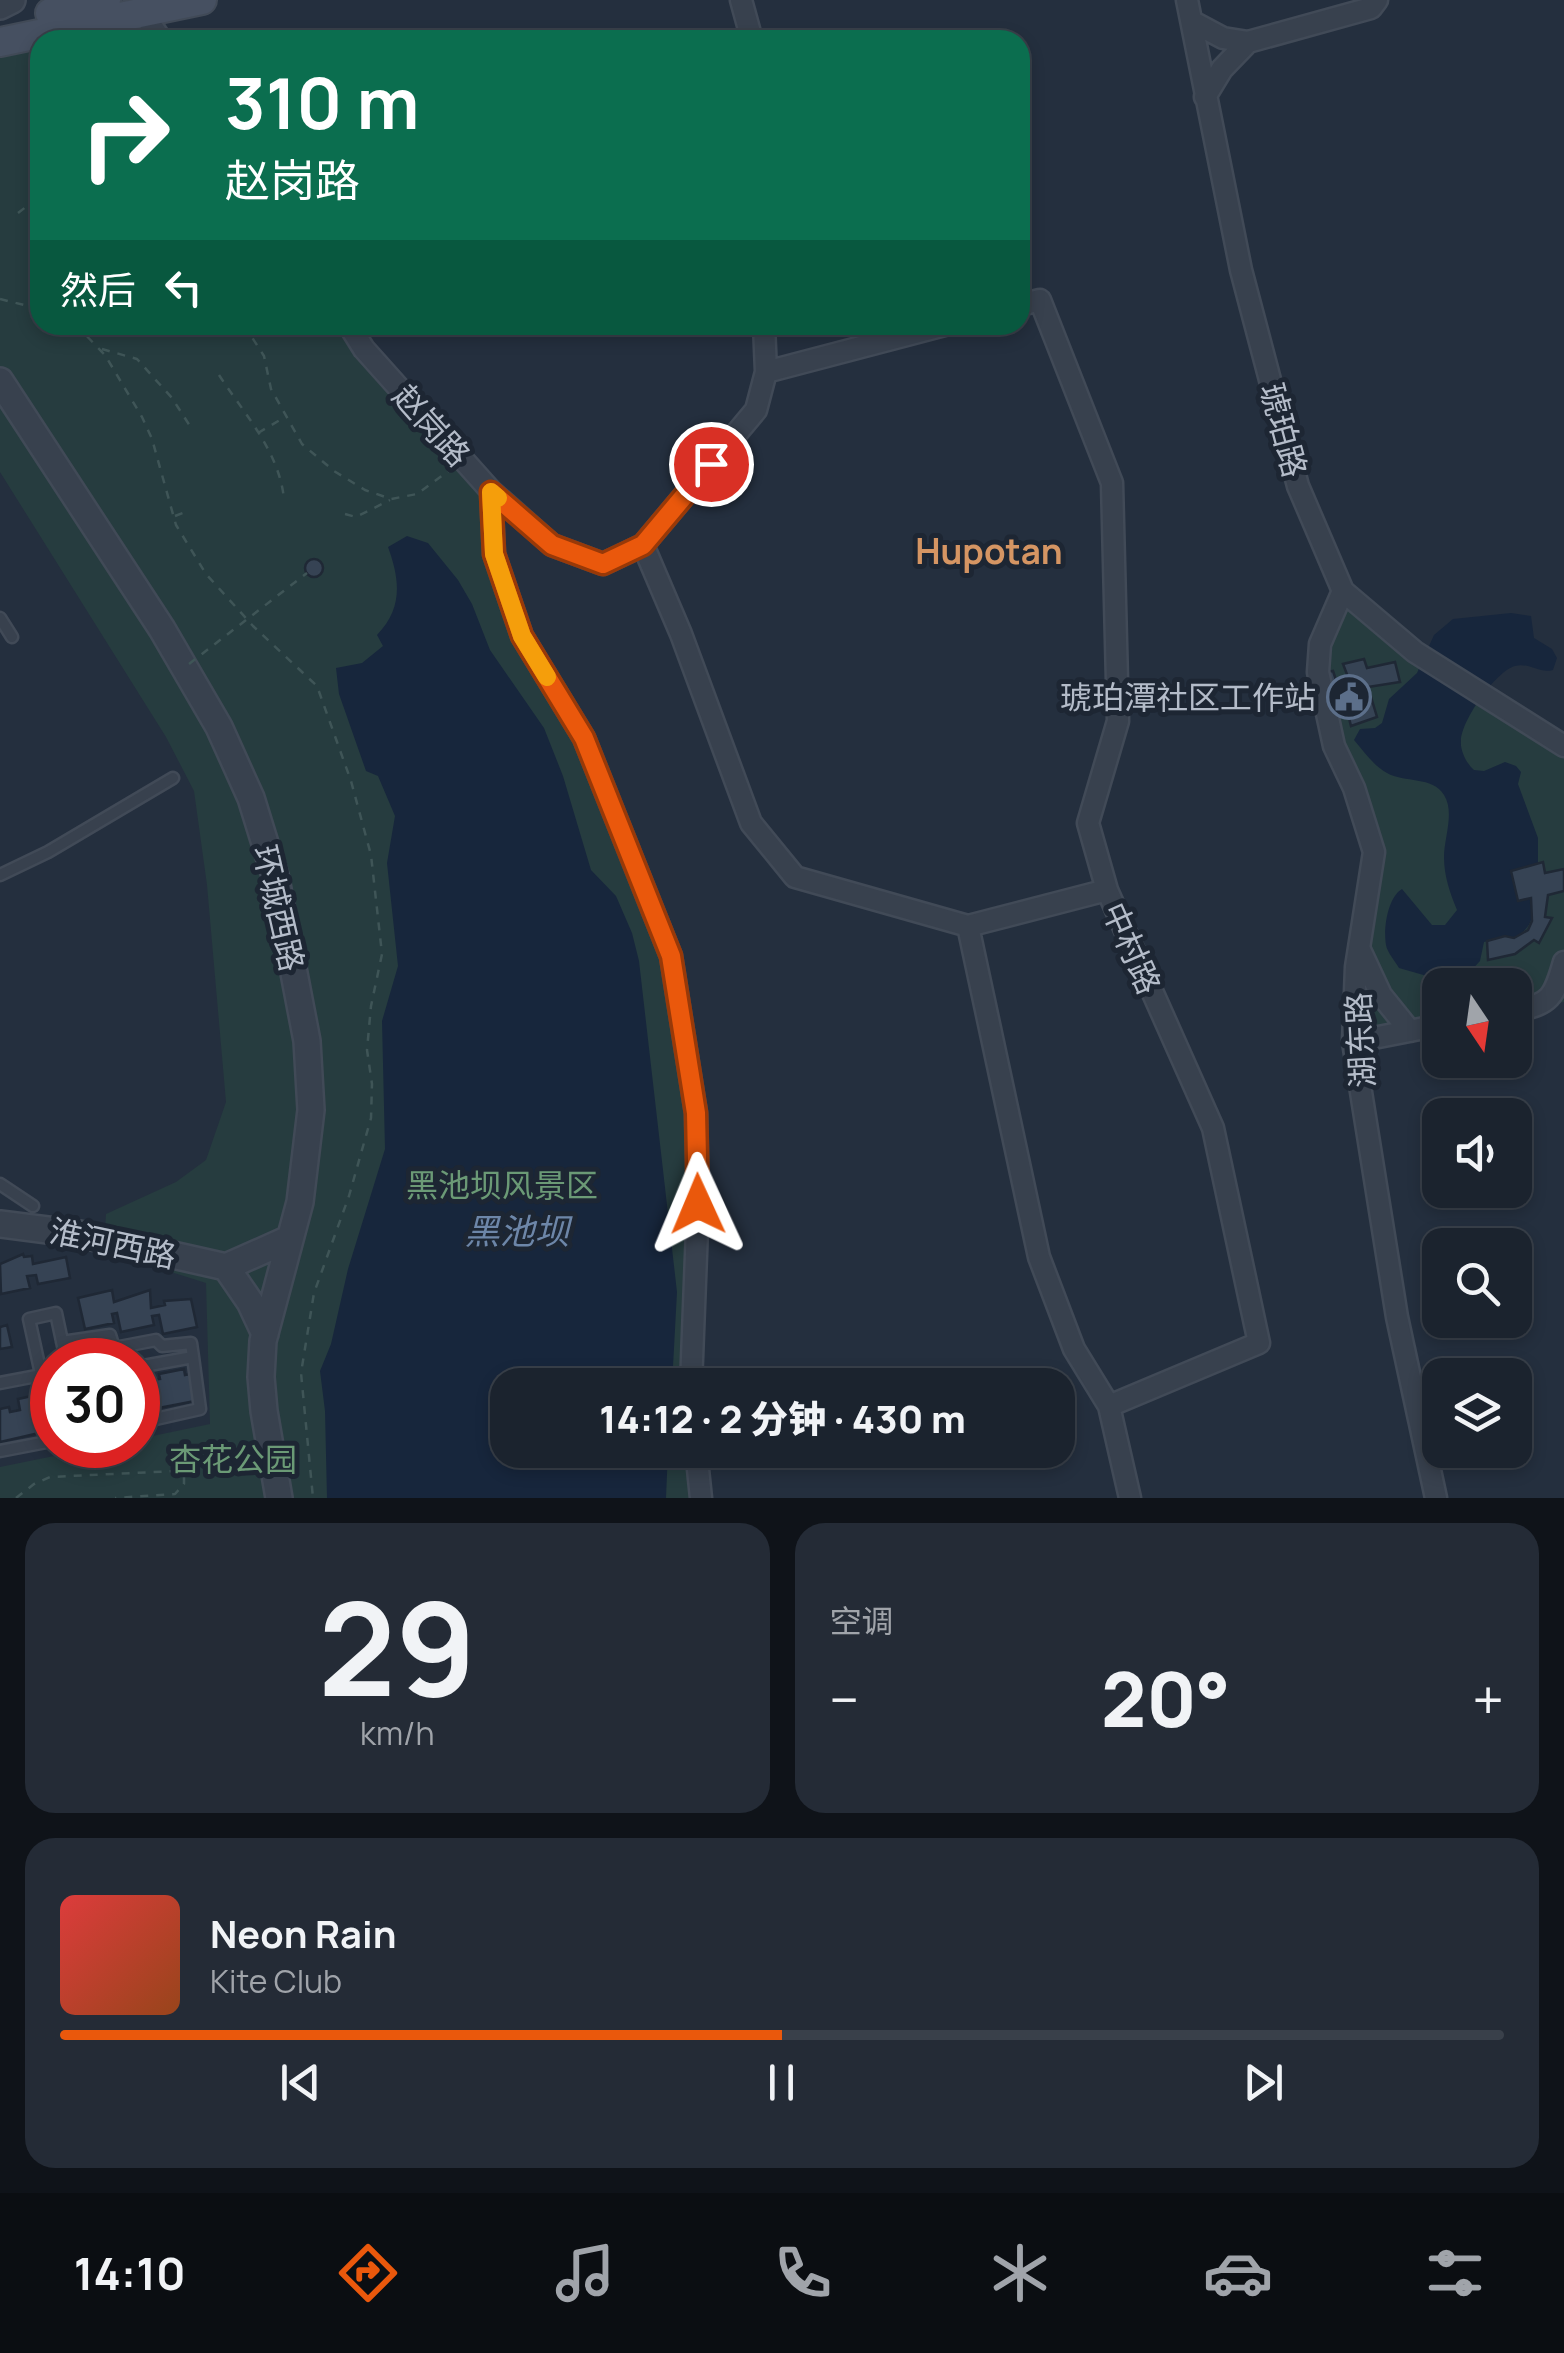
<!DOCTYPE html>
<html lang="zh">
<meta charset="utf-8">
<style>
body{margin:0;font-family:Manrope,"Noto Sans SC",sans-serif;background:#242b36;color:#f1f3f6;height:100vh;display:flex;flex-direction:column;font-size:38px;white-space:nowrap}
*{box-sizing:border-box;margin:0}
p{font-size:32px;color:#a0a4aa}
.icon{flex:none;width:55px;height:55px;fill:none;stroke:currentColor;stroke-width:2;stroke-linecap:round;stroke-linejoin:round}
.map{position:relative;height:1498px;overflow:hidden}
.sheet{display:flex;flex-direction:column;gap:25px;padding:25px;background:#0f1319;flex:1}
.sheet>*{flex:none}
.top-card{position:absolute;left:30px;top:30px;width:1000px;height:305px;border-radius:30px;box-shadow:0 5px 15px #0003,0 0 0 2px #39404a;background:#0b6e4f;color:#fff;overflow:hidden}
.needle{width:65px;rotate:167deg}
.tools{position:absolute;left:1422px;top:968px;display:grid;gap:20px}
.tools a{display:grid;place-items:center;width:110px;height:110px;border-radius:20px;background:#1b232e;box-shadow:0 5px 15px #0003,0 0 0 2px #39404a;font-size:50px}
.speed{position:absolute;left:30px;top:1338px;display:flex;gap:20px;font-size:50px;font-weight:700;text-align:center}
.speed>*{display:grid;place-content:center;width:130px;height:130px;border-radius:50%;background:#1b232e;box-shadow:0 5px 15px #0003,0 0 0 2px #39404a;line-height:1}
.speed .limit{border:15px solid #d22;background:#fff;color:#111}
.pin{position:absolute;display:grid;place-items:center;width:85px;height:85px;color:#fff;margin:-42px;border:5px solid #fff;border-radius:50%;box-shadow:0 2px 10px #0007}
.me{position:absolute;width:110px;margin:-55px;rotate:359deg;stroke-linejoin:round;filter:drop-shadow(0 0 8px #0008)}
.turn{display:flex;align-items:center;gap:35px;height:210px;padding:0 30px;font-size:45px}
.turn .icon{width:130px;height:130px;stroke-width:2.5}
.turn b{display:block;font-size:70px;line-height:85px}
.then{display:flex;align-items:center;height:95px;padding:0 30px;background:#0003;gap:20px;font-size:38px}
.big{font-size:75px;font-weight:800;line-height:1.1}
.sheet .widget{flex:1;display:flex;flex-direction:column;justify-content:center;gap:15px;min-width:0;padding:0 35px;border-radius:30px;background:#242b36}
.sheet .dial{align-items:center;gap:0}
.dial b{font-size:130px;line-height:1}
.song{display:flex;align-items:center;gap:30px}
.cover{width:120px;height:120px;border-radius:15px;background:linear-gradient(135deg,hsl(0 70% 55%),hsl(20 70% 35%))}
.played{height:10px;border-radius:5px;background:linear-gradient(90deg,#ea580c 50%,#39404a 50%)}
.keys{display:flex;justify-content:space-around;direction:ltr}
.heat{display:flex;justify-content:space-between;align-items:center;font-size:55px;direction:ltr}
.sheet .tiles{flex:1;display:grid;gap:25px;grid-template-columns:1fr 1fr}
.widget:last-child{grid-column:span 2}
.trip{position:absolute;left:490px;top:1368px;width:585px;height:100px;border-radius:30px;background:#1b232e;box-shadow:0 5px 15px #0003,0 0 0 2px #39404a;font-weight:800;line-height:100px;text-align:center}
.tabs{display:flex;height:160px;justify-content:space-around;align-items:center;background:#0b0e12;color:#a0a4aa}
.tabs .icon{width:70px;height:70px}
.tabs .selected{color:#ea580c}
.tabs b{font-size:45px;color:#f1f3f6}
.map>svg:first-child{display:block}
.green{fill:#263c3f}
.water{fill:#17263c}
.building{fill:#364354;stroke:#1f2835;stroke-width:2.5}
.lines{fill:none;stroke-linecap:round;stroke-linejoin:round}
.service-casing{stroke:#414a57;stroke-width:15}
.minor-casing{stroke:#414a57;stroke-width:25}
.tertiary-casing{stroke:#414a57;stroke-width:30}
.secondary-casing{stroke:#414a57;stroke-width:32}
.path{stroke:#3f5557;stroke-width:2.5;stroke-dasharray:8 8;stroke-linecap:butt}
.service{stroke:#38414e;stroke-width:10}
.minor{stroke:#38414e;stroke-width:20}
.tertiary{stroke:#38414e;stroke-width:25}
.secondary{stroke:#465061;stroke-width:28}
.path-bridge{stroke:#3f5557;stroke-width:2.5;stroke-dasharray:8 8;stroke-linecap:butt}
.route-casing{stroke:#983908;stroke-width:25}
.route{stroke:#ea580c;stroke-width:18}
.slow{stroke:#f59e0b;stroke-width:18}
.labels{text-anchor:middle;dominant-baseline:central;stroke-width:10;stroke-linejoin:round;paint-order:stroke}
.street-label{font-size:32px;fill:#b4bcc9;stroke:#1d2633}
.poi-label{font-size:32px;fill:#b4bcc9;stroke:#1d2633;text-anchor:end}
.park-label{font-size:32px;fill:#6b9a76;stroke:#1d2633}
.neighbourhood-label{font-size:35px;font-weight:bold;fill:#d59563;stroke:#1d2633}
.water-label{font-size:35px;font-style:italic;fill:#6d86a8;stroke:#1d2633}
</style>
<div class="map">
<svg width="1564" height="1498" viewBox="0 0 1564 1498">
<rect width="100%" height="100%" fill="#242f3e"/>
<path class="green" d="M143,13l18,27h-121v285h309l142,166 3,63 28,82 62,102 87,218 25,157 -5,272h-183v65h188l5,48h-701v-31l108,-22h30v-6l72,-15 -4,-141 -102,-32 2,-37 70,-32 30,-22 20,-58 -19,-217 -13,-94 -28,-54 -166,-265v-427z
M1343,591l221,155v256l-49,9v-26h-75v40l-87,17 21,-190 -56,-180z"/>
<path class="water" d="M407,536l21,7 30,37 14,24 18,46 54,78 19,48 28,94 25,26 16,37 7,28 38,331 -5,93h-164v65h160l-2,48h-339l-2,-87 -5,-40 11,-27 17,-75 37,-120 -3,-128 16,-55 -11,-103 8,-47 -17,-40 -12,-5 -27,-77 -3,-26 26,-5 21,-17 -6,-11c26,-27 23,-55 11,-88z
M1511,613l20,3 3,22 18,11 5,9 -4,12c-14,4 -24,-8 -38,-4 -19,5 -54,55 -54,75 -1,10 6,23 13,29l10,1 21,-9 11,4 5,6 -3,12 20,54v25l-27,8 7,29 13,-1c4,19 0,29 -17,39l-9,-2 -21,6 -4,19 -13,14 -33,3 -35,-10c-4,-7 -12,-16 -13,-23 -3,-17 2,-48 16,-56l30,36h13l12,-15c-7,-17 -13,-34 -13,-53 0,-19 11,-45 0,-62 -11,-19 -40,-12 -57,-22 -13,-7 -23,-21 -33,-33l6,-11 15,-1 7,-5 7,-24 28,-26 17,-38 19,-16z"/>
<path class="building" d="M305 568a9 9 0 1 1 18 0a9 9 0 1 1-18 0Z
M1364,659l3,9 28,-6 5,20 -32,5 9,30 -26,9 -5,-20 -16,5 -9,-38 12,-2 3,9 12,-3 -5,-13z
M1543,862l2,11 19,-4v22l-16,4 -3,22 7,1 -13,25 -5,-3 -19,14 -27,6 -1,-19 18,-5 9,2 14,-8 4,-9 -1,-23 -13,3 -7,-30z
M23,1254l1,3 8,-1 1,8 33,-7 4,21 -32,6 -2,-9 -9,1 3,12 -29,6 -1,-30z
M112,1290l2,12 36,-12 1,18 14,-3 -1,-4 27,-2 6,28 -34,7 -4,-19 -7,1 2,9 -33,7 -4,-19 -5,1 2,9 -29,6 -7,-31z
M7,1325l5,22 -12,2v-22z
M184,1369l1,6 5,-1 5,27 -57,11v-35l13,-3 1,6 8,-1 -1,-5z
M50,1392l2,38 -52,12v-33l9,-2 1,5 10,-2 -2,-11z"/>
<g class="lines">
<g class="service-casing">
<path id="service" d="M0,618l12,19
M0,875l48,-23 125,-74
M0,1184l33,22
M62,1342l48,-7 4,13 42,-8 6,6 29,-3 2,14 -55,10
M41,1374l-12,-55 27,-6 10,47
M0,1383l52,-10
M138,1423l62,-14 -7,-52
M0,1451l52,-10"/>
</g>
<g class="minor-casing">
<path id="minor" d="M741,0l11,40
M1187,0l54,270 57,216 45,105 72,61 149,94
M143,13l18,27
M1193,22l30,16 25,4 123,-34 6,-8
M1205,97l17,-28 26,-27
M1020,305l20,-5 72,183 6,238 -30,102 19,67 106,238 46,215 -150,63 21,92
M349,325l15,24 127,142 61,54 51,19 40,-19 113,-135 10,-38 179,-47
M764,325l2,47
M491,491l3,63 28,82 62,102 87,218 25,157 2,90 -7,182
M643,545l38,89 70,189 44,54 173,49 71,331 35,92 35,57
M1343,591l-23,53 -2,28 16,74 20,42 20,64 -18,115 -3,75 44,275 39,181
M968,926l139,-36
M1360,950l21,45 29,36
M1515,1011c36,-7 39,-14 49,-49
M1353,1042l87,-17
M696,1450l5,48"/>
</g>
<g class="tertiary-casing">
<path id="tertiary" d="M0,6l12,-6
M0,381l162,248 57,98 32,71 25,81 31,162 4,69 -11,92 -37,139 -2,36 3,34 15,87
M0,1224l79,10 147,33
M226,1267l24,35 15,32
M226,1267l63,-28"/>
</g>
<g class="secondary-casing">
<path id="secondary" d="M50,13l56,-13
M0,42l202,-42"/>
</g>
<path class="path" d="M18,213l13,-10
M36,229l4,-6
M0,299l40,10
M76,325l29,30 37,62 10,22 24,86 30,49 47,52 64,60 34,95 20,74 11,99 -11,52 -4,44 5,34 -1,34 -22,78 -35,97 -13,80 12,125
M244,325l20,31 7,33 31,55 32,27 31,19 26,9 26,-5 33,-24
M102,349l35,10 35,39 18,28
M219,375c26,40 60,76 65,124
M258,433l27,-16
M345,514l11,3 34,-17
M175,516l13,-5
M16,1498l18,-14 16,-7 125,-6 9,5v8l-9,10 -60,4"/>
<use href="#service" class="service"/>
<use href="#minor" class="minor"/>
<use href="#tertiary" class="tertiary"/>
<use href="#secondary" class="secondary"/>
<path class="path-bridge" d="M189,664l118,-91"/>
</g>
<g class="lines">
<g class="route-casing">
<path id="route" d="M698,1204l-2,-91 -25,-157 -87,-218 -62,-102 -28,-82 -3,-62 61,53 51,19 40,-19 68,-81"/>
</g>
<use href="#route" class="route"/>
<path class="slow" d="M498,498l-7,-6 3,62 28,82 25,41"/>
</g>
<defs>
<g id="civic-ring" transform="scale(2.25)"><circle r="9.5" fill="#1d2633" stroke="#5c6f8a" stroke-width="1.5"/><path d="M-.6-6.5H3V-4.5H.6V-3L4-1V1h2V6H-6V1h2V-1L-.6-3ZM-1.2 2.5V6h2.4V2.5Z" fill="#5c6f8a"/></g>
</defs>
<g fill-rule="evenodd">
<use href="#civic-ring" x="1349" y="697"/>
</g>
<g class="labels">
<g class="street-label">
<text transform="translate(432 425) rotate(48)">赵岗路</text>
<text transform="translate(1284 430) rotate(75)">琥珀路</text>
<text transform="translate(279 908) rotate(77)">环城西路</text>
<text transform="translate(1132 948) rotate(66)">中村路</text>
<text transform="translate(1360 1040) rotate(-93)">湖东路</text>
<text transform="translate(113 1243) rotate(12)">淮河西路</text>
</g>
<g class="poi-label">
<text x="1316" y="697">琥珀潭社区工作站</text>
</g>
<g class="park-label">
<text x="502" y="1185">黑池坝风景区</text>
<text x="233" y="1459">杏花公园</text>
</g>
<g class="neighbourhood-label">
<text x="989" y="551">Hupotan</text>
</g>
<g class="water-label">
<text x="517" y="1231">黑池坝</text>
</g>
</g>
</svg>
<div class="tools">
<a><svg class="needle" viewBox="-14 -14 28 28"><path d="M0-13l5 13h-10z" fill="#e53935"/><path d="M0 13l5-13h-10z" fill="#a0a4aa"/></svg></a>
<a><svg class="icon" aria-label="sound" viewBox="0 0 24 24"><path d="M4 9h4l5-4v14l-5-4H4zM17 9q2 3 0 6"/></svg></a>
<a><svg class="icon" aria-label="search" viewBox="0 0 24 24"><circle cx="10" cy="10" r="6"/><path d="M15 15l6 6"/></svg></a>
<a><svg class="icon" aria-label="layers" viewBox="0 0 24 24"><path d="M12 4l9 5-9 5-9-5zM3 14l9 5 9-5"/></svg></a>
</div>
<div class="speed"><div class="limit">30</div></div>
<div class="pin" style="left:711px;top:464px;background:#d93025"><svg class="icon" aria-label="arrive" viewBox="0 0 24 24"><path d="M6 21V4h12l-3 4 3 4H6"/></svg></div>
<svg class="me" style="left:698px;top:1204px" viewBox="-20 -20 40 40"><path d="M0-17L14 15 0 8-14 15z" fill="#ea580c" stroke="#fff" stroke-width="4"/></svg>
<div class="trip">14:12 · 2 分钟 · 430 m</div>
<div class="top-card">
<div class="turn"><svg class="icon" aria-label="right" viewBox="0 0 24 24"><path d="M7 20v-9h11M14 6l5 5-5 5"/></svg><div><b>310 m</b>赵岗路</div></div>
<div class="then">然后<svg class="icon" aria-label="left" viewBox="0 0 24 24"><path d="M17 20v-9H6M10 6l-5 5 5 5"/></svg></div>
</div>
</div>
<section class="sheet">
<div class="tiles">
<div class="widget dial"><b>29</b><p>km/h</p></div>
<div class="widget"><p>空调</p>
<div class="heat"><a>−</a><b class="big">20°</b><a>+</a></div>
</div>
<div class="widget">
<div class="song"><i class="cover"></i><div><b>Neon Rain</b><p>Kite Club</p></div></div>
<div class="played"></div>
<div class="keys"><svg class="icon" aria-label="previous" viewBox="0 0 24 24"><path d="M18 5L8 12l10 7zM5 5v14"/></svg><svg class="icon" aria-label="pause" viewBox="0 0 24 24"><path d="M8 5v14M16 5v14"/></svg><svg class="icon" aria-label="next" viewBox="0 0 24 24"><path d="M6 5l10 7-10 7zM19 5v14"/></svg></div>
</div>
</div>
</section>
<nav class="tabs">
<b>14:10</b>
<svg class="icon selected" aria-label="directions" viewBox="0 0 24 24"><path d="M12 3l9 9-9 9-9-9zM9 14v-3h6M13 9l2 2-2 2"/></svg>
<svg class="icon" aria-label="music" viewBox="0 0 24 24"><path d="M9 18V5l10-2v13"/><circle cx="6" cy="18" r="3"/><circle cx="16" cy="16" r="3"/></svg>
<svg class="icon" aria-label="phone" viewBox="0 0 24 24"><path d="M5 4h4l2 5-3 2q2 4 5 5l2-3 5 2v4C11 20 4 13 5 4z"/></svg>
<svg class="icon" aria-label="climate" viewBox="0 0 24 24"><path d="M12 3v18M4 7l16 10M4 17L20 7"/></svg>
<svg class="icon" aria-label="car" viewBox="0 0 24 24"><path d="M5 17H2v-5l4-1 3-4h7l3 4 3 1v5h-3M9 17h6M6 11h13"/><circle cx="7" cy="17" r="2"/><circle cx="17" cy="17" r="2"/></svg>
<svg class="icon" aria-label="filters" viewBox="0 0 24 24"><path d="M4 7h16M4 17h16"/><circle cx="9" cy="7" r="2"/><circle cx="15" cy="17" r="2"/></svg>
</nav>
